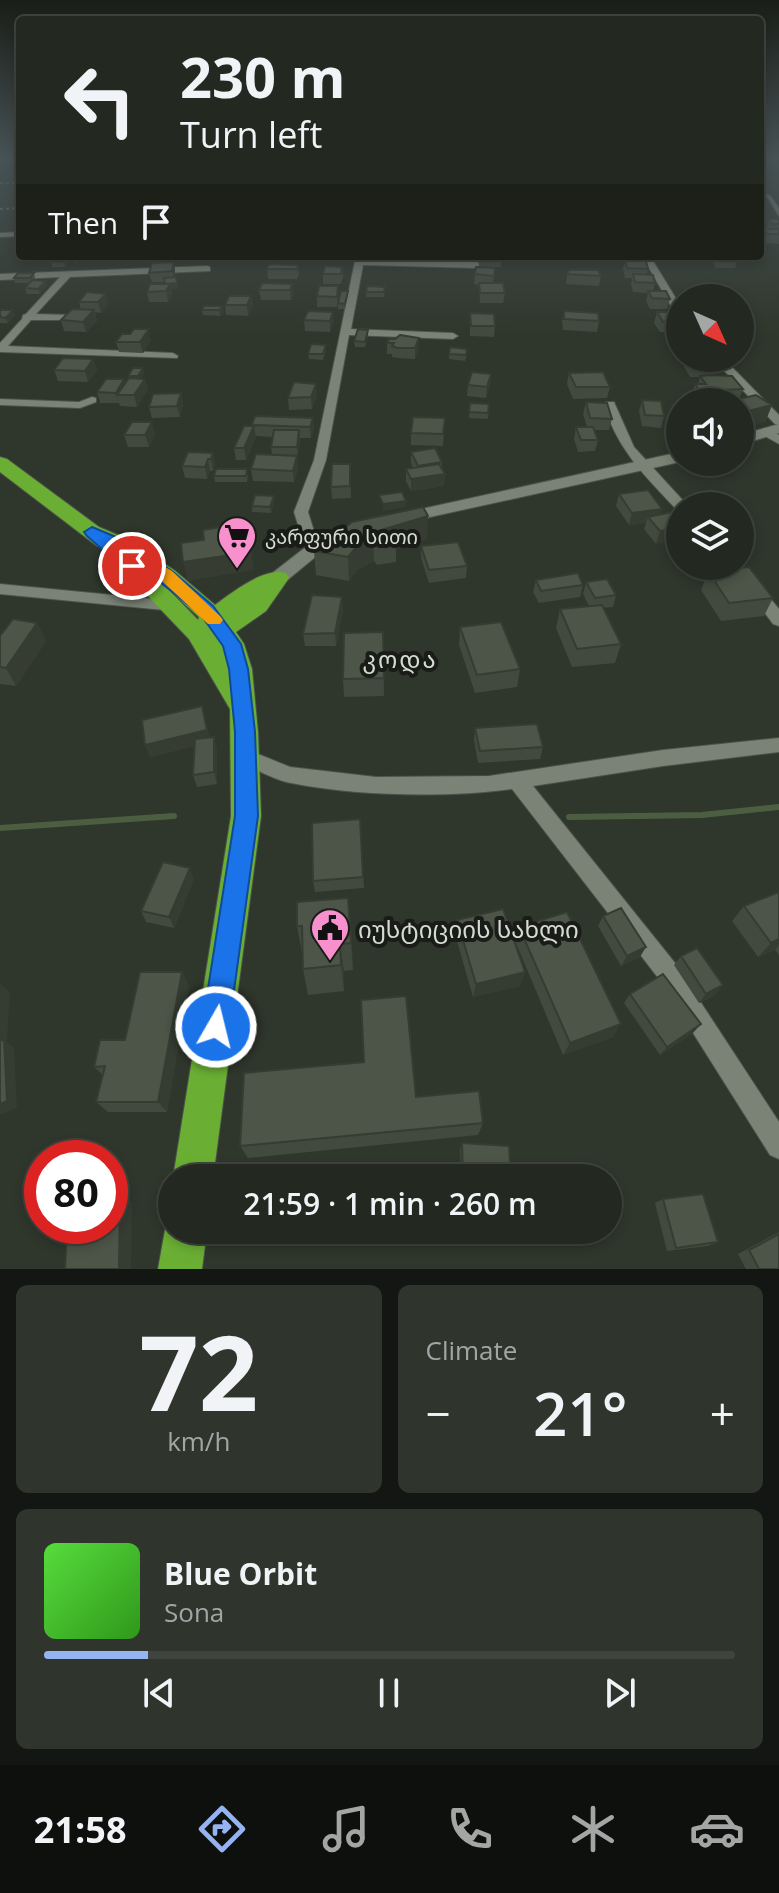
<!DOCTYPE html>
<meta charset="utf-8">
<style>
body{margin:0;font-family:"Open Sans","Noto Sans Georgian",sans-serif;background:#2f342d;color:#f1f3f6;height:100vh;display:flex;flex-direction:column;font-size:30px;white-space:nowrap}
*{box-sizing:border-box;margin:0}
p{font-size:26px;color:#a3a6a5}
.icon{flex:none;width:44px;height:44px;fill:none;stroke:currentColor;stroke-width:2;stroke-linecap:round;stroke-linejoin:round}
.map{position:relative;height:1269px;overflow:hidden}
.drawer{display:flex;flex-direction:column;gap:16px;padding:16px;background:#131612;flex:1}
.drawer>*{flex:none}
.hud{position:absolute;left:16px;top:16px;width:748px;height:244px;border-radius:8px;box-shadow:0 4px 12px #0003,0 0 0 2px #40443e;background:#232820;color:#f1f3f6;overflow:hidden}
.needle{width:52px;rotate:135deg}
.fabs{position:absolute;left:666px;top:284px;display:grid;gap:16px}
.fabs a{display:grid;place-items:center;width:88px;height:88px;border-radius:50%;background:#232820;box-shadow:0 4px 12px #0003,0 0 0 2px #40443e;font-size:40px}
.speed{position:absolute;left:24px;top:1140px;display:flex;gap:16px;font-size:40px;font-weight:700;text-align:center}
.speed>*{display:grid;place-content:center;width:104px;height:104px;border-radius:50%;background:#232820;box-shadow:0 4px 12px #0003,0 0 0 2px #40443e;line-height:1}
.speed .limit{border:12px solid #d22;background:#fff;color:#111}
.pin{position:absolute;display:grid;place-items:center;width:68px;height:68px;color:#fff;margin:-34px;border:4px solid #fff;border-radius:50%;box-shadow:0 2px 8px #0007}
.me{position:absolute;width:88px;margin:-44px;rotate:8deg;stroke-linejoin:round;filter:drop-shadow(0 0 6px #0008)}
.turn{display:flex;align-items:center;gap:28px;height:168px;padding:0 32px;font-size:36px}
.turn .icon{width:104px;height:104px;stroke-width:2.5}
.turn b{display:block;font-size:56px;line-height:68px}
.then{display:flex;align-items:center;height:76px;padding:0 32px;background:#0003;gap:16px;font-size:30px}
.big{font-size:60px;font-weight:600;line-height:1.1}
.drawer .card{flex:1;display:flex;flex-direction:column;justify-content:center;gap:12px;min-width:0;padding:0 28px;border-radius:12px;background:#2f342d}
.drawer .dial{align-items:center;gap:0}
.dial b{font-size:104px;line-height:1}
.song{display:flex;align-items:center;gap:24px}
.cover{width:96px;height:96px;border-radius:12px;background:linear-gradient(135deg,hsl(110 70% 55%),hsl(110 70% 35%))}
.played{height:8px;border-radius:4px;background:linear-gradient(90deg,#95b2f1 15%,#40443e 15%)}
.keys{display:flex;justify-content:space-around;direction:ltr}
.heat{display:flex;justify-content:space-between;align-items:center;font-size:44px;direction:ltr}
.drawer .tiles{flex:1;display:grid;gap:16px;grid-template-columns:1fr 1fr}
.card:last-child{grid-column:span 2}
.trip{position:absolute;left:158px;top:1164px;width:464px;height:80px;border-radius:40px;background:#232820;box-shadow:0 4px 12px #0003,0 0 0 2px #40443e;font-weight:600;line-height:80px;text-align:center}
.tab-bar{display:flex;height:128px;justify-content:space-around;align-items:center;background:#0e100d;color:#a3a6a5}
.tab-bar .icon{width:56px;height:56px}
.tab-bar .on{color:#95b2f1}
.tab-bar b{font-size:36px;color:#f1f3f6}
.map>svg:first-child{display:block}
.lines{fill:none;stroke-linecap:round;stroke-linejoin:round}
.stream{stroke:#4c5e40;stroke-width:6}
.street-casing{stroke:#4c5249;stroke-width:2}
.secondary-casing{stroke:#4c5249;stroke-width:2}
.highway-casing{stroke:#4c5249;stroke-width:2}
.path{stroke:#6d7369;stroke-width:2;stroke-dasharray:3 3;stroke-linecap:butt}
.street{fill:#7a8376;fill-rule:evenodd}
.secondary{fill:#7a8376;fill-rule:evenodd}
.highway{fill:#6aaf34;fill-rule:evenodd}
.wall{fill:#42493e}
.shaded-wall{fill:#363c32}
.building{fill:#4d5548;stroke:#363c32;stroke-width:2}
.route{fill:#1a73e8;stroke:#114b97;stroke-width:2}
.slow{fill:#f59e0b}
.labels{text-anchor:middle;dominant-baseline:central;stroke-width:8;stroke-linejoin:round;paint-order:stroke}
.poi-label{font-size:20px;fill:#d6dbd4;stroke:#191c17;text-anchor:start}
.quarter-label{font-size:24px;letter-spacing:2px;fill:#d6dbd4;stroke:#191c17}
.near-poi-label{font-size:24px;fill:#d6dbd4;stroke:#191c17;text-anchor:start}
</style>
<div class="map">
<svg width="779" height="1269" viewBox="0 0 779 1269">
<rect width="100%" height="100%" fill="#2f362b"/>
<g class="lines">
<path class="stream" d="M569,817l133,-2 77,-8
M0,828l174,-12"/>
<g class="street-casing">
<path id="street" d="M766,195h4l9,13v8z
M20,232v4l-20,1v-4z
M356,256h8l-1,4 114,2 4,3 -4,3 -114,-3 -12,64 102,4 5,3 -5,3 -104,-4 -23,125 -18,52 12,38 -7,5 -7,-5 -12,-38 20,-52z
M642,256h8l30,49v11l-5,-3z
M207,266l3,1v4l-140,6 -34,37 37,1 3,1v4h-45l-23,26 165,7 5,3 -1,2 -177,-6v-9l22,-24 1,-4 3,-1 34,-37 -60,3v-6z
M712,358h11l56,57v10l-4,-1z
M92,397l4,1v4l-16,6 -80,-3v-6l79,3z
M606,402h8l20,45 54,59 -12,3c-31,-33 -60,-61 -72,-105z
M767,428l12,7v9l-16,-9v-6z
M740,562l39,47v17l-6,-2 -43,-58h10z
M0,584l174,17 8,5 -8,5 -174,-17z
M779,738v14l-116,14 -130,20 142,177 104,159v37l-9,-4 -111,-176 -147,-190c-64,9 -157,7 -221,-6 -17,-3 -35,-14 -52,-21l-2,-5 2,-5 7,-3 44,18 86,10 113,-1 174,-26z"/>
</g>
<g class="secondary-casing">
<path id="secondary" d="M779,424v9l-39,12v-10z
M680,452v10l-277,61 -9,-5 9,-5z
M342,531l9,6 -3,4 -29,13 -34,28h-14l-2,-4 2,-4 36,-28z"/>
</g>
<g class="highway-casing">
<path id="highway" d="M0,457l7,2 92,68 26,11 49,32 41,35c18,-13 49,-38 71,-32l3,5 -23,33 -30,21 8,12 8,25 6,63 3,84 -48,362h-40l58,-362 -1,-107 -41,-70 -66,-69 -3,-5 7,-6 -16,-11 -14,-2 -97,-74zM166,587l33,30 -1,3z
M171,1215l1,15h35l-5,39h-44l7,-39z"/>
</g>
<path class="path" d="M0,162h20
M0,183h20
M0,209l20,-1
M76,262l7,-6"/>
<use href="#street" class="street"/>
<use href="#secondary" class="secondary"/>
<use href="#highway" class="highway"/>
</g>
<path class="wall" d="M760,195l7,6 -1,4h-6z
M768,219h11v25l-15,-1 -3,-5 3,-9h2z
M479,256h23l-1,11h-22z
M712,256h24l2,2 -3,10h-19l-5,-8z
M625,260l23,9 -1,6 8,8 -2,8 17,8 -3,10h-17l-4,-8 2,-8 -15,-1 -2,-8 1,-6h-7l-2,-9z
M51,262h18l-4,5h-13z
M174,262l1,10v5h1l2,11 -7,1 1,5 -4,8h-19l-2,-10 18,-8v-2h-13l-3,-9z
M298,265l1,9 -2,5h-29l-1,-10z
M342,267l1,9 -2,8h-18v-10z
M495,268l-2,15 12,10 -2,10h-23l-1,-18 -5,-1 1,-10z
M568,270l33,6 -2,10 -33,-2z
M34,273l1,5 -1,2 12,1 1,5 -7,8h-13l-2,-6 5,-5h-15l-1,-5z
M292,284l1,10 -2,6h-30l-2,-10z
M338,286l-1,21h-20v-11z
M367,286l18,1 -1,10h-18z
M348,291l-3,18h-7v-6z
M87,292l21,12 -7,9 -6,-1 2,9 -11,11 -22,-1 -3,-11 20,-10 -2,-8z
M251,296l2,10 -5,10 -22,-1 -1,-10z
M204,306l20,6 -4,4 -17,-1 -1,-5z
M0,310l15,5 -7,8h-8z
M308,311l26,11 -4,10 -25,-1 -1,-11z
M564,311l35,10 -2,11 -34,-2 -1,-8z
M657,312h23v20h-20l-6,-9z
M470,313l25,13 -1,11 -24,-1z
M368,330v5l-3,12h-10l-1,-6z
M419,338v11l-4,10 -18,-1 -5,-1v-3h-5v-11l8,-4z
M151,340l-8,13 -24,-1 -3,-10z
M326,350l-3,10 -14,-1 -1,-5z
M449,354h18l-2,7 -16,-2z
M684,358h29l5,8 -2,9 27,14 -4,10 33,6 -7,17 -33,-21 -36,1 -4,-7 3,-11h3l2,-7h-10l-8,-14z
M93,359l4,11 -9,12 -30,-1 -4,-11z
M144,373l-3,6h4l3,11 -11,17 -17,-1 -1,-3h-19l-3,-11 27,-13 1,4 4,-5 -1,-2z
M569,373l41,14 -3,11 -34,1 -6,-15z
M491,374l-1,11 -4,13 -19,-2 1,-11z
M181,393l2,11 -3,13 -28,1 -3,-11z
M317,395l-5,14 -23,1 -1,-12z
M642,400l22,16 -3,12 -19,-2 -3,-15z
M586,402l26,17 -3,11h-15l4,10 -3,11 -17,1 -4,-13 2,-12h11l-4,-13z
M470,403l19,1 -1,15 -19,-1z
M313,418l1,12 -3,8h-11l-3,21 1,9 -4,14 -41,-1 -2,-12 21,-14 -1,-8 2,-10 -17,-1 -10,24h-10l-2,-12 18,-23z
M445,418l-2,28 -32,-1v-12z
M155,434l-6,13h-21l-4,-12z
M411,452l31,10v7l3,5 -1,12 -33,5 -5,-10v-12l7,-1 -2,-5z
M213,453l2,12 -2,6h-3l-3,8 -22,-1 -3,-12z
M350,464l1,34 -19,1 -1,-12z
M248,475l-1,7h-32l-1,-6z
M619,494l42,20 16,-3 -21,33 -12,-15 2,-6 -17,2 -13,-19z
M274,502l-3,11 -19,-1v-6z
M352,522l75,17 -31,10v13l-19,3 -3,-4 -17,9 -8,11 -33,-6 -2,-24z
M421,546l46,20 -1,12 -37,5 -8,-25z
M680,547v14l-4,-4z
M683,566h40l-2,4 52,28 -9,18 -43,5 -20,-31 7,-18 -18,3z
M536,580l47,5 -3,12 -41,6 -6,-11z
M586,582l30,13 -3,12 -10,1 18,36 -6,19 -43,4 -16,-39 4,-19 29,-3 -6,-12z
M343,609l-7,37h-31l-2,-12z
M37,623l9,18 -30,45 -16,-2v-48z
M460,627l60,42 -3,18 -42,6 -16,-48z
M383,632l1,64 -40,1 -1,-18z
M202,706l7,31 8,11v36l-20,3 -4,-12 1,-29 -44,11 -5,-12z
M475,728l68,19 -3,12 -62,4 -4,-23z
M360,819l4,69 -49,4 -2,-11z
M194,879l-20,49 -28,-6 -5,-11z
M779,892v63l-4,-5 -17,7 -26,-36 12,-15z
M603,916l37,41 -19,9 -23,-40z
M457,920l68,52 -5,14 -47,11 -18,-63z
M297,926h54l2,44 -9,1v20l-36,4 -5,-26 -1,-16z
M519,927l94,110 -50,18 -48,-114z
M681,956l42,29 -8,10 -16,8 -25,-38z
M189,985l-22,127h-59l-12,-10 7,-27 -9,-8z
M630,994l63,39 -33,22 -36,-52z
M364,1062l52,35 67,26 -5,12 -230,23 -8,-12z
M462,1143l49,35h-50l-1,-29z
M663,1199l55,43 -10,4 -41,5 -12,-48z
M779,1232v37h-33l-8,-15z"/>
<path class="shaded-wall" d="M68,257l1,5 -4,5 -1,-5z
M174,262l1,10 -1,9 -2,-10z
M46,281l1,5 -7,8 -2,-5z
M177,283l1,5 -7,1 1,5 -4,8 -3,-18z
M292,284l1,10 -2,6 -1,-10z
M106,294l2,10 -7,9 -3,-11z
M251,296l2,10 -5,10 -1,-11z
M223,306l1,6 -4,4 -1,-6z
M13,310l2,5 -7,8 -2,-5z
M94,310l3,11 -11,11 -3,-10z
M333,312l1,10 -4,10v-11z
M149,329l2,11 -8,13 -3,-11z
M419,338v11l-4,10v-11z
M93,359l4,11 -9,12 -3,-11z
M143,368l1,5 -4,9 -2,-6z
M491,374l-1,11 -4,13 1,-11z
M124,379l3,11 -10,5 2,9 -3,-11z
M145,379l3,11 -11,17 -3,-12z
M316,384l1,11 -5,14 -1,-12z
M181,393l2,11 -3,13 -3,-11z
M772,405l-7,17 -25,7v-16z
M313,418l1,12 -3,8 -1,-11z
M152,422l3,12 -6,13 -4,-12z
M254,426l2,12 -10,22 -2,-12z
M299,430l1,12 -2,17 -1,-12z
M213,453l2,12 -2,6 -2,-12z
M297,456l1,12 -4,14 -1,-11z
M208,459l2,12 -3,8 -2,-12z
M445,474l-1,12 -33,5v-12z
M274,496v6l-3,11 -1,-6z
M406,501v6l-23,4v-7z
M662,509l-3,12 -11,-4 -2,6 -17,2 3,-12z
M428,516l-1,23 -31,10v-10l-19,2 -2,-9z
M680,528v11l-24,5 4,-13z
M373,538l1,23 -17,9 -8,11 -1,-24 8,-10z
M251,552l3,18 -66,11 -5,-19z
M693,566h30l-2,4 -31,5z
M342,597l1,12 -7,37 -1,-13z
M37,623l9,18 -30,45 -10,-18z
M202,706l8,36 -60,15 -5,-12z
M214,737l3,11v36l-3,-12z
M190,868l4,11 -20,49 -5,-11z
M348,898l3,28 2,44 -2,-27z
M779,939v6l-4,5 -17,7 13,-14z
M340,944l4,27v20l-3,-26z
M646,947l-6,10 -19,9 6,-10z
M182,972l7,13 -22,127 -9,-10z
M525,972l-5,14 -47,11 3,-13z
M0,983l10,9 -3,48 -1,1 8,7 3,60 -17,7z
M723,985l-8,10 -16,8 7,-9z
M621,1024l-8,13 -50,18 7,-12z
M701,1024l-8,9 -33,22 7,-8z
M120,1195l12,7 -1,67h-12z"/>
<path class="building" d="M760,195l4,1 3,5h-7z
M768,219h11v5h-7z
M764,229h15v5h-12z
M480,256h22v2l-22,-1z
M717,256h19l2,2h-19z
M55,257h13l-4,5h-13z
M625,260l21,1 2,8 -21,-1z
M174,262l-2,9 -23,2 3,-10z
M269,264l29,1 -1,4h-30z
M325,266l17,1 -1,7h-18z
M476,267l19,1 -1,8 -19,-2z
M568,270h30l3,6 -33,-2z
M18,273h16l-4,5h-16z
M633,274l20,1 2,8 -20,-1z
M176,277l1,6 -12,1 -1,-6z
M32,280l14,1 -8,8 -13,-1z
M262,283l30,1 -2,6h-31z
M479,283h24l2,10h-25z
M150,284h20l-4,7 -19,1z
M319,286h19l-1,11 -20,-1z
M367,286l18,1 -1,5h-18z
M341,291h7l-3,13 -7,-1z
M648,291h18l4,8 -18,-1z
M87,292l19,2 -8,8h-19z
M229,296h22l-4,9h-22z
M204,306h19l-4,4h-17z
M72,309l22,1 -11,12 -22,-2z
M0,310h13l-7,8 -6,-1z
M308,311l25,1 -3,9 -26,-1z
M564,311l34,2 1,8 -35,-2z
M657,312h23v9l-17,1z
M470,313l24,1 1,12h-24z
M134,329h15l-9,13h-24l6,-8h8z
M358,329l10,1 -3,12 -11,-1z
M400,335l19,3 -4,10h-18l-5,-2 2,-3h-7l2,-4h6z
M311,344l15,1 -3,9h-15z
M450,347l17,2 -1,6 -17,-1z
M63,358l30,1 -8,12 -31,-1z
M688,358h25l5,8h-25z
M133,368h10l-5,8h-10z
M472,372l19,2 -4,13 -19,-2z
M603,372l7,15h-34l-7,-14z
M712,375l20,1 11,13 -43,2 -5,-7h11l-6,-8z
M129,378l16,1 -11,16h-17z
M106,379h18l-8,14 -19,-1z
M294,382l22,2 -5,13 -23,1z
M181,393l-4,13 -28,1 4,-13z
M756,395l16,10 -32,8v-11h-13z
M642,400l19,1 3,15 -19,-1z
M586,402l21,1 5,16 -22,-1z
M470,403l19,1 -1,9 -19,-1z
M255,416l58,2 -3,9 -58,-2z
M413,417l32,1 -2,16 -32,-1z
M132,422h20l-7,13h-21z
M244,426h10l-10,22h-10z
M576,427h17l5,13h-17z
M274,430h25l-2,17h-26z
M435,448l7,14 -24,4 -7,-14z
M188,452l25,1 -2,6h-3l-3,8 -23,-1z
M256,454l41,2 -4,15 -42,-2z
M332,464h18v22l-19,1z
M439,464l6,10 -34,5 -5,-10z
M216,469h31l-1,7h-32z
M648,490l14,19 -30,4 -13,-19z
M402,492l4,9 -23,3 -4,-9z
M255,495l19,1 -4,11 -18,-1z
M423,507l5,9 -53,16 4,3 15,-3 2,7 -19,2 -4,-3 -17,9 -8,10 -34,-6 38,-29z
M677,511l3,3v14l-20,3 -12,-14z
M246,523l5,29 -68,10 -2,-19 23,-3 -1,-10z
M458,542l9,24 -38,4 -8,-24z
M749,567l24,31 -44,5 -21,-32z
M578,573l5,12 -42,6 -5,-11z
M607,579l9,16 -21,3 -9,-16z
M312,595l30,2 -7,36 -32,1z
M602,605l19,39 -44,5 -17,-40z
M13,619l24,4 -31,45 -6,-1v-31z
M501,622l19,47 -43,6 -17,-48z
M383,632l1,46 -41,1 1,-46z
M202,706l5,24 -62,15 -3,-25z
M537,724l6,23 -63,4 -5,-23z
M214,737v35l-21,3 2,-36z
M360,819l3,58 -50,4 -1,-58z
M163,862l27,6 -21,49 -28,-6z
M779,892v47l-8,4 -27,-37z
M348,898l3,45 -11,1 1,21 -38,4 -1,-43h-5v-24z
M621,908l25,39 -19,9 -24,-40z
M503,909l22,63 -49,12 -19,-64z
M567,912l54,112 -51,19 -51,-116z
M697,948l26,37 -17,9 -25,-38z
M140,972h42l-24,130h-62l9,-36 -11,1 6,-27h25z
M663,974l38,50 -34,23 -37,-53z
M406,996l10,101 63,-6 4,32 -243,23 4,-73 120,-11 -3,-62z
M4,1039l3,62 -7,3v-63z
M462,1143l47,3 2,32h-48z
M703,1194l15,48 -42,6 -13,-49z
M120,1195l-1,74h-54l2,-43h43v-28z
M779,1234v35h-20l-10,-19z"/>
<linearGradient id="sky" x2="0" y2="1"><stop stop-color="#1a1e18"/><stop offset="0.47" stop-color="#475255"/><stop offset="1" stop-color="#475255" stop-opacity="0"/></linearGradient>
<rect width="779" height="336" fill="url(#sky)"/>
<path class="route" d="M92,527l31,13 49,31 41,35 28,38 7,25 7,63 3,84 -29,211 -4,10 -9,4 -10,-4 -4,-10 33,-211v-84l-6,-63 -6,-23 -22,-31 -61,-49 -2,4h-12l-39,-34 -3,-4z"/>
<path class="slow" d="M117,538l55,33 48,45 3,4 -3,4h-12l-48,-45 -48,-32v-7z"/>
<defs>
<g id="supermarket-pin" transform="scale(2)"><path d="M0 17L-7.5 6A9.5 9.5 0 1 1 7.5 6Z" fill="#f790cd" stroke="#191c17"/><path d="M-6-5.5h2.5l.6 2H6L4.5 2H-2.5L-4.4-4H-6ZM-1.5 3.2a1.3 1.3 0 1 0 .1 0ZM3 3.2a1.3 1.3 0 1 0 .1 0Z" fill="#111"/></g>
<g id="civic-pin" transform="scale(2)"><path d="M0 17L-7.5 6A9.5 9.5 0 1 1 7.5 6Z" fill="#f790cd" stroke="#191c17"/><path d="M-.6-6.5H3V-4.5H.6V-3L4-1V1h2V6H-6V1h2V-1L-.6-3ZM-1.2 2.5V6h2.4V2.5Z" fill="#111"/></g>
</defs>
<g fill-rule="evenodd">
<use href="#supermarket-pin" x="237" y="536"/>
<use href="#civic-pin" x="330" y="928"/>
</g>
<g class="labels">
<g class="poi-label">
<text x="265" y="536">კარფური სითი</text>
</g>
<g class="quarter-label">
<text x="400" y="658">კოდა</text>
</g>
<g class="near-poi-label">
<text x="358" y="928">იუსტიციის სახლი</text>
</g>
</g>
</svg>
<div class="fabs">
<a><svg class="needle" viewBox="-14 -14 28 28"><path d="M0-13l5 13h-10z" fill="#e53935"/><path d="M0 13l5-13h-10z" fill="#a3a6a5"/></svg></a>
<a><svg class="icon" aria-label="sound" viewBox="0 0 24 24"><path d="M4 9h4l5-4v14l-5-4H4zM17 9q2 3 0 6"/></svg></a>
<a><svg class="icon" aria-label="layers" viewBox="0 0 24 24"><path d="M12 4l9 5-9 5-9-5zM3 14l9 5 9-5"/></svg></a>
</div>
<div class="speed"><div class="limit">80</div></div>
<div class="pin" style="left:132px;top:566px;background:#d93025"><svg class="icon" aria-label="arrive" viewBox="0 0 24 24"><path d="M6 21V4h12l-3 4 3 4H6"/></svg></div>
<svg class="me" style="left:216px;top:1027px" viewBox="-20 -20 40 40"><circle r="17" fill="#1a73e8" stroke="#fff" stroke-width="3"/><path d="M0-11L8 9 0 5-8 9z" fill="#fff"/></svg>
<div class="trip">21:59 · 1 min · 260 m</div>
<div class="hud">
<div class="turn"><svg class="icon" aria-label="left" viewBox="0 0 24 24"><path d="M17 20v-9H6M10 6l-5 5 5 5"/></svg><div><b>230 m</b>Turn left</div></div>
<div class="then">Then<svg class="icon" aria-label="arrive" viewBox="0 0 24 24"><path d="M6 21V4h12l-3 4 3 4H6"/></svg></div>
</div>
</div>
<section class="drawer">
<div class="tiles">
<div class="card dial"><b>72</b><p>km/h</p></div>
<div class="card"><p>Climate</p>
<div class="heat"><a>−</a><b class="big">21°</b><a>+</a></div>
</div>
<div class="card">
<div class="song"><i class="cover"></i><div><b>Blue Orbit</b><p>Sona</p></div></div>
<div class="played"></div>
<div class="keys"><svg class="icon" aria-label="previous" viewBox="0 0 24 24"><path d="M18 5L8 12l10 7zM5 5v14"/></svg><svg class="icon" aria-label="pause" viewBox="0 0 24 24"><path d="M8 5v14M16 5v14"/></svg><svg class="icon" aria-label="next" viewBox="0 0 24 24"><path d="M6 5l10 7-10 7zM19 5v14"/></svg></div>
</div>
</div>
</section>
<nav class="tab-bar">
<b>21:58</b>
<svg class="icon on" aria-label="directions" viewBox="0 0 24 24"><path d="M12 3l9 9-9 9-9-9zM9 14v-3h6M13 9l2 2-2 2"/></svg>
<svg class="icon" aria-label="music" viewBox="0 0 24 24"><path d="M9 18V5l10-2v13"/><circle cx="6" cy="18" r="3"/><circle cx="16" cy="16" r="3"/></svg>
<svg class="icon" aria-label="phone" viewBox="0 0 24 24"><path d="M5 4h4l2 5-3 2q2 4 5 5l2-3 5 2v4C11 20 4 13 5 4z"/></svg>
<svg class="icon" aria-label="climate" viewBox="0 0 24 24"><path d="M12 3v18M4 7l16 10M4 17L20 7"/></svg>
<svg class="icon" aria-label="car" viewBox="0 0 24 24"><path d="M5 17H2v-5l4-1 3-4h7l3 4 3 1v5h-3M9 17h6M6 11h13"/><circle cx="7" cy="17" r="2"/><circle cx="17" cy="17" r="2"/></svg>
</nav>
